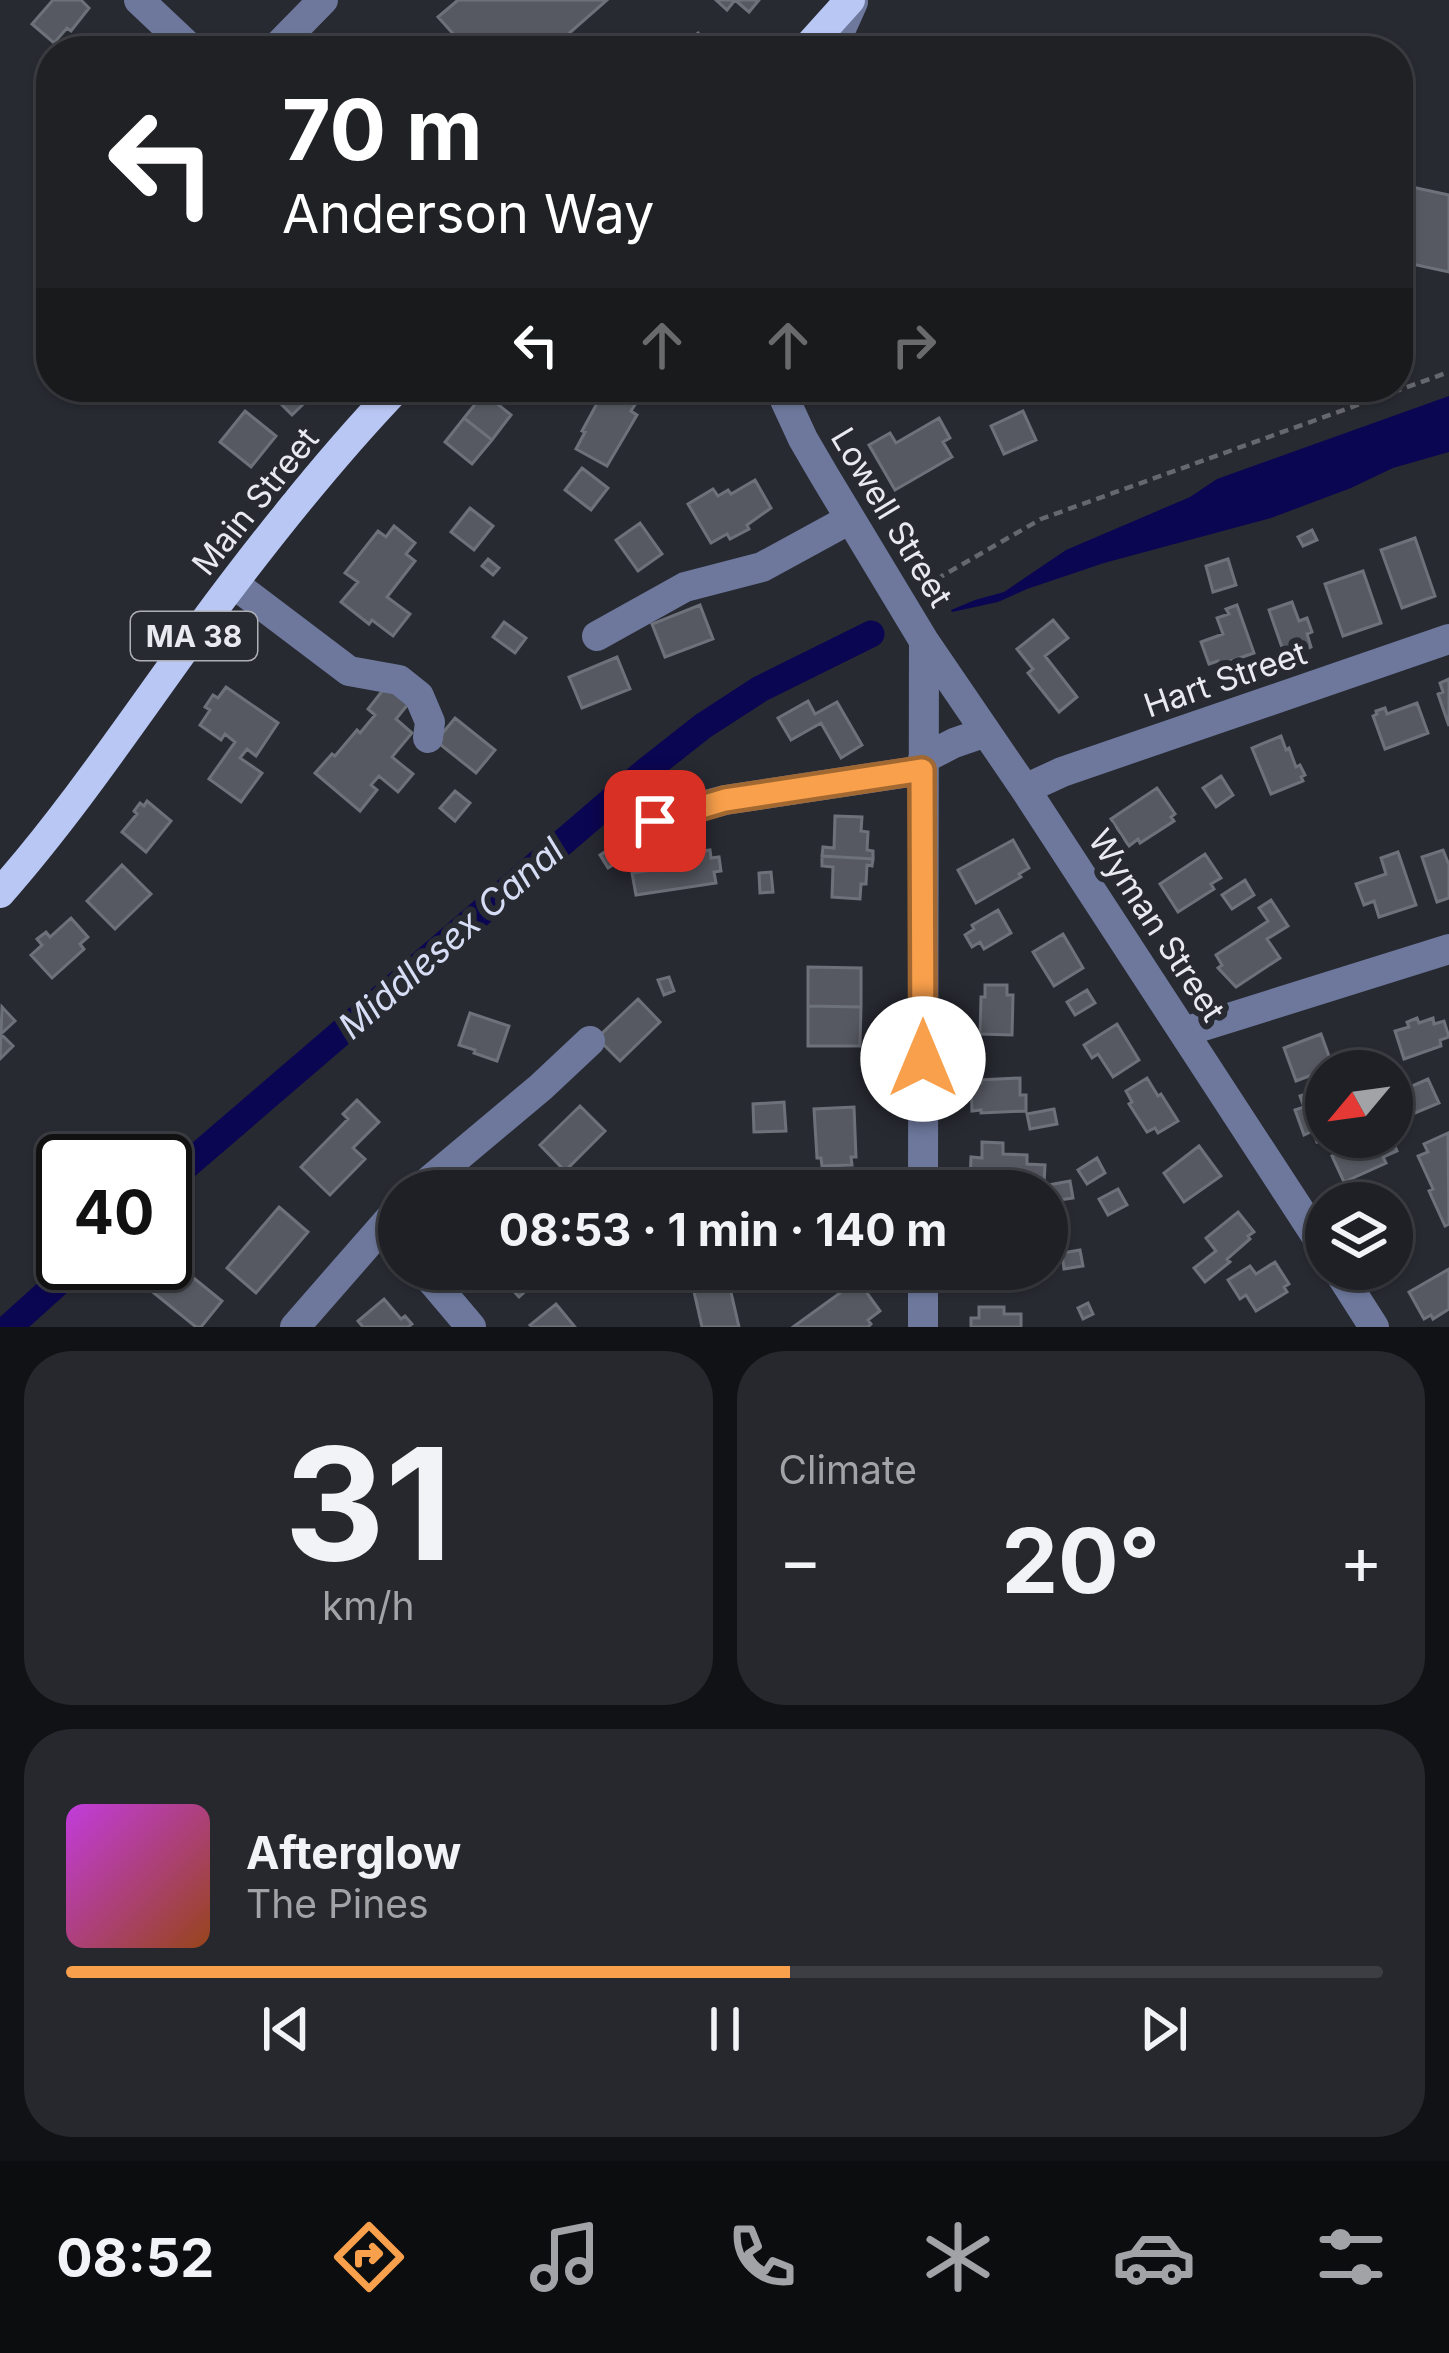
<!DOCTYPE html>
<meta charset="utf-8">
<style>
body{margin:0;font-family:Inter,sans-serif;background:#26282e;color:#f1f3f6;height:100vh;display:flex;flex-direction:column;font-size:45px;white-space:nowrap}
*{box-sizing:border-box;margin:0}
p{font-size:39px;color:#a1a3a7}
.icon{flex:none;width:66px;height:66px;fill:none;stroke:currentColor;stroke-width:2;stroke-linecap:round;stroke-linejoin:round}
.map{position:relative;height:1327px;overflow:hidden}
.details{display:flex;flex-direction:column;gap:24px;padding:24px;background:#101215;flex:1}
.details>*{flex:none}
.banner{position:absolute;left:36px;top:36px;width:1377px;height:366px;border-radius:48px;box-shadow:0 3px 9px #0004,0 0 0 3px #3c3e43;background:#202124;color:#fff;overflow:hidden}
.needle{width:78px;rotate:241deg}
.controls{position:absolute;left:1305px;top:1050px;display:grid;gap:24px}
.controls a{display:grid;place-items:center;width:108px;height:108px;border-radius:50%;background:#1e2026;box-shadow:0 3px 9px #0004,0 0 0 3px #3c3e43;font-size:60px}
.speed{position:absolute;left:36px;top:1134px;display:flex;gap:24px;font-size:60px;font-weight:700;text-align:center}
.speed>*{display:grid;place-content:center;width:156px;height:156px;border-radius:50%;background:#1e2026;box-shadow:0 3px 9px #0004,0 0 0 3px #3c3e43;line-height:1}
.speed .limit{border:6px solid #111;border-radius:18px;background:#fff;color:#111}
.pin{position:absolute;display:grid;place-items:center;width:102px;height:102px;color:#fff;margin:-51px;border-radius:24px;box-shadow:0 6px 18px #0006}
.me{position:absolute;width:132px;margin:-66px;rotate:0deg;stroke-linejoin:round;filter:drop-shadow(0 0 9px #0008)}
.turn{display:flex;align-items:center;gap:42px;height:252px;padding:0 48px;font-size:54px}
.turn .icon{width:156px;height:156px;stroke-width:2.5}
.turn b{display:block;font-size:84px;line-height:102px}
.lanes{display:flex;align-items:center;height:114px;padding:0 48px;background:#0003;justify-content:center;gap:60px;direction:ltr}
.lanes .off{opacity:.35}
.big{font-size:90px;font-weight:700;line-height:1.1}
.details .widget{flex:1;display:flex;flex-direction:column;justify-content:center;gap:18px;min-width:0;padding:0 42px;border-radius:48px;background:#26282e}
.details .dial{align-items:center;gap:0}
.dial b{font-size:156px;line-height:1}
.song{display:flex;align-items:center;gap:36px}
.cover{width:144px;height:144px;border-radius:18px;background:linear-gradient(135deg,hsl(290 70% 55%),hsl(20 70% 35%))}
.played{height:12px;border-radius:6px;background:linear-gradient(90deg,#f9a04c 55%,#3c3e43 55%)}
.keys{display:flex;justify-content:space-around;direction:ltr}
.heat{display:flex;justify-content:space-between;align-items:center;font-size:66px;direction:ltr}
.details .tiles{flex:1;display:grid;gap:24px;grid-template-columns:1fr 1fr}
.widget:last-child{grid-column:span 2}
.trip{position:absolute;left:378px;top:1170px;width:690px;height:120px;border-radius:60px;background:#1e2026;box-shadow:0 3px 9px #0004,0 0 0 3px #3c3e43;font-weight:700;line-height:120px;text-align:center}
.tab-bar{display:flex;height:192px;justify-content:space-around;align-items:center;background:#0c0d0f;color:#a1a3a7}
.tab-bar .icon{width:84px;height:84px}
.tab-bar .selected{color:#f9a04c}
.tab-bar b{font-size:54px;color:#f1f3f6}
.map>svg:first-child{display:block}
.water{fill:#0b0652}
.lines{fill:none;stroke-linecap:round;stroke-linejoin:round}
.canal{stroke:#0b0652;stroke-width:27}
.building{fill:#565961;stroke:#6d717a;stroke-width:3}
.path{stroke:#66686f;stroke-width:4.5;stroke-dasharray:9 6;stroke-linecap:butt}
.minor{stroke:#6d789c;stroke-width:30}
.major{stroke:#b9c7f4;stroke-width:30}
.route-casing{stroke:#a26831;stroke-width:30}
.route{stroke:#f9a04c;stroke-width:21}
.labels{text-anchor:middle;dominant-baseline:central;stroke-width:12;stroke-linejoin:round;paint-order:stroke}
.shield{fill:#282a32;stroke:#aeb0b6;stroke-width:3}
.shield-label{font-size:30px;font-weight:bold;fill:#e8eaef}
.street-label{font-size:33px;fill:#e8eaef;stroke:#282a32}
.water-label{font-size:36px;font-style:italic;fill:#d6ddf4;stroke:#282a32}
</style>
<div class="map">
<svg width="1449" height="1327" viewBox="0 0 1449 1327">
<rect width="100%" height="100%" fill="#282a32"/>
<path class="water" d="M1449,396v56l-56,16 -42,20 -80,30 -167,45 -77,26 -29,13 -46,10 -1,-2 24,-10 29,-8 62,-42 124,-53 27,-18z"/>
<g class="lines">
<path class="canal" d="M165,1184l482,-414 56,-44 57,-37 111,-55
M9,1327l71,-64"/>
</g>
<path class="building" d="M53,0h28l8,8 -18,23 -4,-3 -13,15 -22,-19z
M458,0h149l-58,51h-88l4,-4 -27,-30z
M716,0h43l-10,12 -14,-12 -8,10z
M698,33l13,18h-37z
M1398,184l51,11v77l-46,-10 -5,20z
M264,387h57l-29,28z
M606,387l30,16 -5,8 6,4 -30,51 -31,-17 9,-17 -3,-1z
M911,387h28l-23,10z
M484,393l27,22 -19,25 -28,-22z
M245,411l31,25 -25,31 -31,-25z
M1023,411l13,29 -32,14 -13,-28z
M464,418l28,22 -20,24 -27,-22z
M939,418l11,20 -7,4 9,15 -57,33 -26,-45 21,-12 6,10z
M582,468l26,20 -17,22 -26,-20z
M755,480l16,28 -24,17 2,4 -19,10 -3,-5 -16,9 -23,-39 25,-15 5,7 10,-6 3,4z
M470,508l23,18 -19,24 -23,-18z
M640,523l22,31 -24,17 -22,-31z
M394,526l21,17 -9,11 9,7 -28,36 23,17 -17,22 -21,-16 -3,4 -28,-22 17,-20 -13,-9 33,-42 8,6z
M1312,530l5,10 -14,6 -5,-9z
M1415,538l20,58 -33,12 -21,-58z
M488,559l11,9 -6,7 -11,-9z
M1228,559l8,26 -23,7 -7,-26z
M1363,571l18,52 -38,13 -18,-52z
M1292,602l7,19 8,-3 5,14 -5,2 4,13 -26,9 -16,-46z
M700,605l13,34 -48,18 -13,-33z
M1237,605l17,48 -35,12 -1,-4 -9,3 -8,-22 22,-8 -6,-16 12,-4 -3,-5z
M1053,620l15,18 -23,18 32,41 -18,15 -31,-39 5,-4 -16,-20z
M504,622l22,16 -11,15 -22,-16z
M617,657l13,32 -48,19 -13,-31z
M1449,679v47l-11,-32 5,-2 -3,-9z
M387,685l22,18 -13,16 16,14 -20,24 21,17 -15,18 -19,-16 -8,9 6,5 -17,21 -45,-38 17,-19 3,2 22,-26 3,3 15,-18 -7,-6z
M226,687l52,36 -22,33 -9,-7 -7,9 22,15 -21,29 -32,-23 26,-37 -10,-8 -4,6 -21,-15 10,-15 -5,-3 8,-12 5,3z
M808,701l7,13 22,-12 25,43 -21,13 -20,-35 -30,17 -13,-22z
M1417,703l11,30 -43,16 -12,-33 4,-2 -1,-3 9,-3 2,6z
M455,718l40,32 -19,23 -40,-32z
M1281,736l5,14 3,-2 7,19 4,-2 5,10 -4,2 2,4 -32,13 -19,-46z
M1221,776l12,19 -17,12 -13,-19z
M1157,788l18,26 -4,3 3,4 -34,22 -2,-4 -9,7 -18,-27z
M455,791l15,12 -15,18 -15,-13z
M147,801l24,20 -25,31 -24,-20 15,-18 -3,-3 6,-8 4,3z
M835,816l27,1 -1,14 7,1 -1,18 6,1v8l-51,-3 1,-9 11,1z
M1013,840l16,28 -10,6 2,3 -45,26 -18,-33z
M621,842l8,13 -21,13 -8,-13z
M710,850l1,8 8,-1 2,14 -7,1 2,11 -80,12 -4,-22 29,-4 -2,-12z
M1443,850l6,15v33l-12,4 -15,-45z
M1398,852l18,53 -37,12 -5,-16 -10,4 -8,-21 30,-10 -5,-16z
M1205,854l16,24 -10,6 3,5 -36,23 -18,-28z
M822,856l51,3 -1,7 -5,-1 -1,19h-5l-1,15 -28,-2 1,-30 -11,-1z
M122,865l29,29 -36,35 -28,-28z
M771,872l2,20 -13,1 -1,-20z
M1245,880l9,15 -22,14 -10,-14z
M1271,900l17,26 -21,13 13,19 -44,29 -18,-19 4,-3 -6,-10 52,-34 -9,-13z
M998,910l13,23 -27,16 -4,-7 -8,5 -7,-12 9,-6 -2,-4z
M71,918l17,19 -8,7 4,5 -32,29 -21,-23 11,-10 -5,-6 9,-7 4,5z
M1063,934l20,34 -29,18 -21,-34z
M808,967l53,1v39l-53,-1z
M669,977l5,14 -10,4 -6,-15z
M985,985h22v10h6l-1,40 -32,-1 1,-37h4z
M1087,990l8,13 -20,12 -8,-13z
M638,999l22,23 -40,39 -23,-23z
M808,1006l53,1 -1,39h-52z
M2,1007l13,14 -14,13 12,12 -13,13z
M470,1013l39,13 -12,35 -23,-8 1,-3 -16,-5z
M1417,1018l2,5 14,-5 1,6 10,-3 5,16 -9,3 1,6 -37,13 -9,-28 14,-4 -2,-5z
M1117,1024l22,36 -26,17 -15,-23 -6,4 -8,-13z
M1321,1034l12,33 -37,14 -12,-33z
M1020,1078v17h6v16l-45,2v-3l-9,1 -1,-28h10l-1,-3z
M1147,1078l11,18 3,-2 17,27 -20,12 -3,-5 -8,4 -18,-28 3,-2 -6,-11z
M1428,1079l11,24 -24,10 -10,-24z
M1326,1087v50h6l-15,5 -4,-11 -9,4 -9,-25 9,-3 -4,-11z
M357,1100l22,22 -26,26 12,11 -35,36 -29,-28 47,-48 -5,-5z
M784,1102l2,29 -32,1 -1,-28z
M580,1106l25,25 -40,40 -25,-26z
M854,1107l2,50h-5l1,8 -30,1 -1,-8h-4l-3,-49z
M1054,1109l3,15 -27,5 -3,-15z
M1448,1133l1,91 -4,2 -16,-35 4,-2 -15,-33 10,-4 -4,-8z
M1372,1137l3,2 16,-2 6,14 -14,6 3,6 -42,19 -12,-26z
M982,1142l21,1v11l24,1v9l18,1 -1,19 -18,-1v8h-48v-8h-8l1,-26 11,1z
M1199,1146l22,30 -37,26 -20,-29z
M1097,1158l8,15 -18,11 -9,-14z
M1070,1181l3,17 -26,4v-11h-3l-1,-5z
M1118,1189l9,16 -19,10 -9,-16z
M279,1207l29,25 -52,61 -29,-25z
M1238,1212l16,20 -6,4 2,3 -23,20 3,3 -25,20 -11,-14 22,-17 -10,-13z
M1080,1250l3,16 -19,3 -2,-16z
M174,1262l48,39 -21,26h-5l-47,-38 6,-7 -10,-9 9,-10 11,9z
M1275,1262l14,22 -5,3 3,5 -31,19 -10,-16 -6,4 -12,-19 22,-14 6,8z
M498,1269h44l4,4 -27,24 -24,-26z
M1449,1269v40l-16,10 -2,-4 -7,4 -15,-27z
M727,1275l12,52h-37l-10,-44z
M854,1275l26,36 -12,9 3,4 -3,3h-75l47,-34 -4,-5z
M384,1299l17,20 4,-3 7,8 -4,3h-45l-5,-6z
M1088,1303l5,11 -10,5 -5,-11z
M556,1304l19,23h-43l-2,-2z
M979,1307h25v7h17v13h-50v-9h8z"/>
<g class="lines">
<path class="path" d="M923,587l118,-68 408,-147"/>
<path class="minor" d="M139,0l54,51
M273,51l50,-51
M831,51l22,-49
M779,387l24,52 21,36 100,166 101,148 301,462
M234,584l115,87 50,9 20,16 11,26 -2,16
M597,636l88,-49 77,-20 88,-48
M923,759l31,-16 32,-11
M1025,789l37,-17 387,-133
M630,831l50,-19 45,-12 198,-30
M1184,1032l265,-83
M417,1191l124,-104 49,-46
M923,1191l1,-550
M422,1269l49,58
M1337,1269l37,58
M295,1327l104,-119
M923,1327v-58"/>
<path class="major" d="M804,51l46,-51
M0,893c73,-83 134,-175 199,-264 62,-84 127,-167 199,-242"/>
</g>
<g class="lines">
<g class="route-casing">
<path id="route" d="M655,821l70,-21 197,-30 1,289"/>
</g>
<use href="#route" class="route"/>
</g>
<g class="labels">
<rect class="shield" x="131" y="612" width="126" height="48" rx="9"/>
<g class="shield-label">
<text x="194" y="636">MA 38</text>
</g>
<g class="street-label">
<text transform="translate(255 501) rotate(-51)">Main Street</text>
<text transform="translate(892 517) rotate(59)">Lowell Street</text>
<text transform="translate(1225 679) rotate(-19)">Hart Street</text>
<text transform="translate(1157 925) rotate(57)">Wyman Street</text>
</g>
<g class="water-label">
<text transform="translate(451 938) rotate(-41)">Middlesex Canal</text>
</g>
</g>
</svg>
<div class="controls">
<a><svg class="needle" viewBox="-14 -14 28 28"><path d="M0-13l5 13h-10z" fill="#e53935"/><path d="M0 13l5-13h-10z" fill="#a1a3a7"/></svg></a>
<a><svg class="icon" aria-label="layers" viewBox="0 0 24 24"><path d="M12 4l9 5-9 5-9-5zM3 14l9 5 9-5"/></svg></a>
</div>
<div class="speed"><div class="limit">40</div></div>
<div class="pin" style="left:655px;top:821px;background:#d93025"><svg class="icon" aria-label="arrive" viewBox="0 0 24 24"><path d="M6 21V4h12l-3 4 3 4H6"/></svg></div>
<svg class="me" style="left:923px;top:1059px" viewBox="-20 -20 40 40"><circle r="19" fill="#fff"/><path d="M0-13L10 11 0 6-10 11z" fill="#f9a04c"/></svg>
<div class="trip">08:53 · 1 min · 140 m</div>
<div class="banner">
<div class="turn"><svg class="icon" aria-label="left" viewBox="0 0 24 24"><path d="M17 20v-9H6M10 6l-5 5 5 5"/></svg><div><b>70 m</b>Anderson Way</div></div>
<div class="lanes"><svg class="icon" aria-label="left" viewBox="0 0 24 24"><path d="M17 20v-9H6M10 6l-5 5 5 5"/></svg><svg class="icon off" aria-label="ahead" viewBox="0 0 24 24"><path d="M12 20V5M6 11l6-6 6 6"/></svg><svg class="icon off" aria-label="ahead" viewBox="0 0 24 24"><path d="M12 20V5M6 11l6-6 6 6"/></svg><svg class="icon off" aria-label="right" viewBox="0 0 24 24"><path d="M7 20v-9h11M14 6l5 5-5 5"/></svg></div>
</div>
</div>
<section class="details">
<div class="tiles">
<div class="widget dial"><b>31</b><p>km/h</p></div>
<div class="widget"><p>Climate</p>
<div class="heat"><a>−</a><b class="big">20°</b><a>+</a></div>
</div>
<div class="widget">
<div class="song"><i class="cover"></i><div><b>Afterglow</b><p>The Pines</p></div></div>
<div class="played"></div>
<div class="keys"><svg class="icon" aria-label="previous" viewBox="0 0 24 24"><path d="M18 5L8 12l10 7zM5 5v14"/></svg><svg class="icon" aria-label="pause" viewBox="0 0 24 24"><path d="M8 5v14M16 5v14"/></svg><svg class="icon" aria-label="next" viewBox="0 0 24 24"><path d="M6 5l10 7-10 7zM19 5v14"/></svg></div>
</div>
</div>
</section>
<nav class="tab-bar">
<b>08:52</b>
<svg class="icon selected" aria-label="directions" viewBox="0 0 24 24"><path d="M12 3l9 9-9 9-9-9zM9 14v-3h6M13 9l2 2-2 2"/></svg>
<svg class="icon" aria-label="music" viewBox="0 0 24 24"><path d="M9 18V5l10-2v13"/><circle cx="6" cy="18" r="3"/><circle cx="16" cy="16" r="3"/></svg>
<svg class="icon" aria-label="phone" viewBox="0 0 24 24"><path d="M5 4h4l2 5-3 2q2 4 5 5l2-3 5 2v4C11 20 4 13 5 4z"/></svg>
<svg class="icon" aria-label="climate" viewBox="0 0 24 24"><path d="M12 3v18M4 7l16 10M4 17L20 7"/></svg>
<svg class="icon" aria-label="car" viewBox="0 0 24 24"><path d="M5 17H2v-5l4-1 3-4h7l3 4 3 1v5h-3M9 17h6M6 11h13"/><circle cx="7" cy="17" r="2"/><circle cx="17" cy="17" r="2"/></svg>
<svg class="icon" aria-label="filters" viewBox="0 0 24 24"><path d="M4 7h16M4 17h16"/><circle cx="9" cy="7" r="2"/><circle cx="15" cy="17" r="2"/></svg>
</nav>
